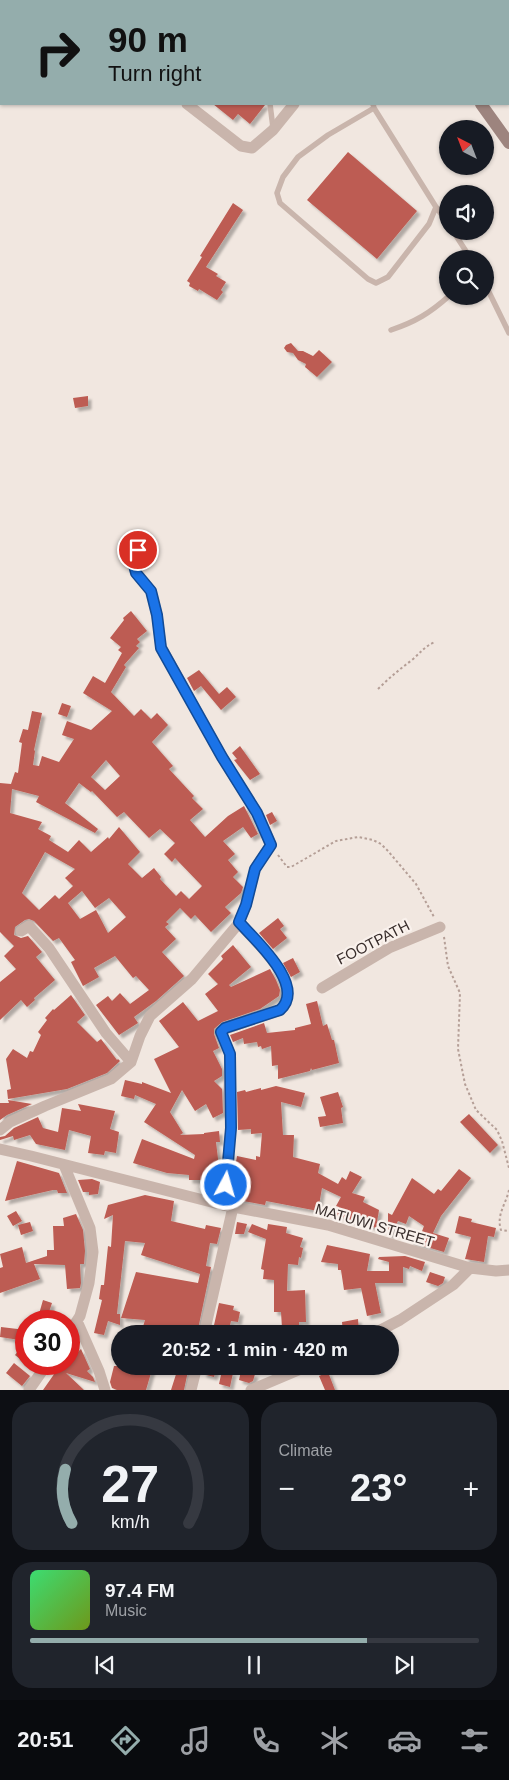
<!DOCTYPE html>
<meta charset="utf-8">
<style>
body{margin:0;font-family:Arial,sans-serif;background:#20242c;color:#f1f3f6;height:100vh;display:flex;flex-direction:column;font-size:19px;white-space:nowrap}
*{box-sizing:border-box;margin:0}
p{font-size:16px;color:#9ea1a6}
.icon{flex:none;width:28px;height:28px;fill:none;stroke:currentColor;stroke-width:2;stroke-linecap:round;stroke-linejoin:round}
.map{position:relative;height:1390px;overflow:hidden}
.panel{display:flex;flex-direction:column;gap:12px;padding:12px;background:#0d0f14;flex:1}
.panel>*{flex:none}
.hud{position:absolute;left:0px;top:0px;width:510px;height:105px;box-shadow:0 1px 4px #0004;background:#94adac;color:#111;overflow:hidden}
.needle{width:32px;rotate:318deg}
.fabs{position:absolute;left:439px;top:120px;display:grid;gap:10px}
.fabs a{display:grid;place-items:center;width:55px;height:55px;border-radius:50%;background:#171b24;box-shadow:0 1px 4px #0004;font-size:25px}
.speed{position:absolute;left:15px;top:1310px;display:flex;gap:10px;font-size:25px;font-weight:700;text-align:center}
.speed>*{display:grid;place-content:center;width:65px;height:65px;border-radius:50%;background:#171b24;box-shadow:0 1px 4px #0004;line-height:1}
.speed .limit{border:8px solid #d22;background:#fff;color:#111}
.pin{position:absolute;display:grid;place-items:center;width:42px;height:42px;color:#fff;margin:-21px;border:2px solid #fff;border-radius:50%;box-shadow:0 1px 5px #0007}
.me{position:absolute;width:55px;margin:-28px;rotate:6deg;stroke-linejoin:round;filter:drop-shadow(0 0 4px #0008)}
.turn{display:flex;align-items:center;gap:18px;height:105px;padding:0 25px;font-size:22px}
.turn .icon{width:65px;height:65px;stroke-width:2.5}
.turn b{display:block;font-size:35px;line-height:42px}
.big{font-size:38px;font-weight:600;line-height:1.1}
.panel .widget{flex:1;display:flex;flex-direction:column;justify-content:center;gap:8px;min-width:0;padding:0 18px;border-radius:20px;background:#20242c}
.panel .dial{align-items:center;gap:0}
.dial svg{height:130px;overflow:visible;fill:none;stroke:#363941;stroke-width:7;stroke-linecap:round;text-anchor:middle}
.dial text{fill:#f1f3f6;stroke:none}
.song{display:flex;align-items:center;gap:15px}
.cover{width:60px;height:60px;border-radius:8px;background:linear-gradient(135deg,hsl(140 70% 55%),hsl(80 70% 35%))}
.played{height:5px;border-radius:2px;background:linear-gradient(90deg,#94adac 75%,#363941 75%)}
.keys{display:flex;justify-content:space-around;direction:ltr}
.heat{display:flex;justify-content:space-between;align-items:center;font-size:28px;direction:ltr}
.panel .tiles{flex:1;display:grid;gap:12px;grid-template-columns:1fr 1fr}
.widget:last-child{grid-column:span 2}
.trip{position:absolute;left:111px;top:1325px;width:288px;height:50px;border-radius:25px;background:#171b24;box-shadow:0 1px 4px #0004;font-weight:600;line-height:50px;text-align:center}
.menu{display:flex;height:80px;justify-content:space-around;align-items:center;background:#090b0e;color:#9ea1a6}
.menu .icon{width:35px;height:35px}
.menu .selected{color:#94adac}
.menu b{font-size:22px;color:#f1f3f6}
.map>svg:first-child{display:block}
.building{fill:#bd5c52;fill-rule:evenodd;filter:url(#shadow)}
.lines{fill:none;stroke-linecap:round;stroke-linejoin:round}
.path{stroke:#b59f97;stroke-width:2;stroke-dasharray:2.5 2.5;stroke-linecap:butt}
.service{stroke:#c9b5ac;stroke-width:5.5}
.minor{stroke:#c9b5ac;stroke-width:11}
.secondary{stroke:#9d847e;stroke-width:12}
.route-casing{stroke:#114b97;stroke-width:12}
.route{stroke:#1a73e8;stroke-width:9}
.labels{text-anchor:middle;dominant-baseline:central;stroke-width:4.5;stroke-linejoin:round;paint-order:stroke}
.street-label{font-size:15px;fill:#382d2b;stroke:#f9f1ec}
</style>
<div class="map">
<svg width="509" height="1390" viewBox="0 0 509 1390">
<defs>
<filter id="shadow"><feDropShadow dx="3.5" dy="3.5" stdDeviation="1" flood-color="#0004"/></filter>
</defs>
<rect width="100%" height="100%" fill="#f1e7e0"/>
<path class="building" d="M213,104h52v1l-15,19 -12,-10 -5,6z
M348,152l69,59 -40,48 -70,-59z
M233,203l10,7 -37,57 12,7 -2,2 10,6 -5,8 2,2 -6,8 -18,-11 -1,2 -9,-5 1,-3 -3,-2 15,-24 -2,-1z
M291,343l7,8h5l10,5 6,-6 13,12 -15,15 -12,-10 1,-3 -8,-4 -5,-7 -6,-1 -3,-4 2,-3z
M88,396v10l-13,2 -2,-10z
M131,611l16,20 -10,8 3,3 -4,4 3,2 -15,17 2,2 -15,25 23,24 7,-7 10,10 6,-6 11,12 -16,17 21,24 -4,3 25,27 -2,2 11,11 -13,11 15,17 23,-21 16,-10 14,28 -7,4 -8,-11 -20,14 12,13 -7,6 10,12 -5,5 10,10 -2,6 -16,14 6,6 -20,19 -16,-17 -4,4 -11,-11 -14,14 3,2 -4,3 11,12 -14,13 22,24 -28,25 -22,16 4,6 -19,12 -23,-30 12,-9 4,5 8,-8 10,11 19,-14 -13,-14 -3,2 -18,-22 -21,12 5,9 -16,9 -12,-24 4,-2 -16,-22 -6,3 -19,-20 -5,-2 -4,1 -10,7 -1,8 7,3 7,-2 14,16 -6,5 19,23 -21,18 1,2 -8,7 -6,-7 -21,20v-38l16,-13 -12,-13 10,-10 -14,-14v-149l11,1 4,-12 3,1 4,-30 -3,-1 4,-13 5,1 4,-19 10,2 -8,37 1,1 -2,14 6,1 3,-10 17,6 15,-23 -12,-4 5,-14 24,9 21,-19 -29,-18 10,-17 12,7 17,-30 -4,-3 3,-3 -11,-9 14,-18 -1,-2zM106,760l14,16 -15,14 -14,-13zM79,783l12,9 1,-1 25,26 7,-5 25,26 11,-9 15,14 -11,11 8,8 3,-4 27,28 -13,13 -8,-8 -5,5 -16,-17 1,-2 -7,-9 -12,10 -14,-14 12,-12 -21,-25 -10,12 -1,-2 -17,15 -12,-12 -11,12 -19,-12 2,-4 -13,-7 4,-7 -32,-9 2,-24 27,7 -3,6 59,31 3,-4 -33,-26zM45,852l30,17 -10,9 8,8 -14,13 -4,-4 -16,15 -17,-17zM82,891l13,17 14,-10 17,19 -18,16 -12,-23 -16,9 -12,-16z
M199,670l20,24 8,-7 9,10 -15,13 -20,-24 -7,5 -7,-13z
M62,703l9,3 -4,11 -9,-3z
M240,746l20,28 -10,6 -16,-20 3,-1 -5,-6z
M272,812l5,9 -7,4 -4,-10z
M278,918l6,8 -4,3 7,9 -14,11 -14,-16z
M233,945l18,22 -22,18 2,2 39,-18 6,11 4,10 -1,6 -19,13 -38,13 -8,7v5l5,14 -6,3 9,18v7l-8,5 8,8 1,24 -10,5 -7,-14 -11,7 -13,-21 -12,22 13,21 -3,2 24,-1v-1l15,-2 1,11h-4l3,25 -1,13h-29v-5l-22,-2 -34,-10 9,-24 52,20 1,-4 -51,-33 12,-18 -21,-9 -1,4 -13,-3 4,-16 17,4v-2l29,11 -17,-34 25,-12 -20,-26 24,-19 15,19 20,-10 -13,-17 13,-10 -10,-10 15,-15 -2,-3z
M293,958l7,14 -9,5 -8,-14z
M71,995l14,20 -8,7 20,20 4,-3 16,21 1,-1 2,2 -13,12 -40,16 -59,10 -1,-9 4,-1 -5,-30 7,-10 14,9 3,-7 3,1 8,-17 -3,-3 9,-12 -2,-2 8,-9 1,1z
M317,1001l6,25 4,-2 5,16h2l5,23 -27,7 -1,-2 -1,3 -32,8v-14l-6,1 -1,-20 -9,3 -1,-3 -3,1 -1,-5 -13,2 -1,-6 -10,4 -3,-7 34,-12 3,10 28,-3v-2l16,-4 -5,-20z
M276,1086l29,7 -4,14 -20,-5 2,33h11l-1,22 27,7 -2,9 20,11 4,-7 4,3 4,-9 12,6 -10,16 13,4 -2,5 16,8 -3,18 -40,-13 3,-8 -3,-1 5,-9 -19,-9 -4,23 -52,-10 -1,4 -33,-6 4,-19h-3l4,-24 19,4v-4l4,1 2,-24 -11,1v-5l-13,1 -1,-38 8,-2 1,2 15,-4v2z
M338,1092l5,15 -2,1 2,15 -23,4 -2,-10 8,-1 -6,-19z
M8,1100l24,4 -25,11 -7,5v-17h9z
M78,1104l37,7 -5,18 9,3 -3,21 -11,-2 -1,4 -16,-2 3,-17 -22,-6 -4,20 -29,-6 -6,-9 -16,5 -1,-4 -13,4v-3l5,-1 9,-8 24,-11 5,11 15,4 4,-24 19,3z
M469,1114l29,31 -8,8 -30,-31z
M17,1161l42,12 8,20h-9l-1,-3h-4l-48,11z
M459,1169l12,9 -30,38 -8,17 16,5 -5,14 -34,-10 1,-3 7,3 6,-16 -15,-10 -3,8 -8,-3 -8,15 -2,-1v-22l4,2 20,-37 22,16 4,-5 3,2z
M92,1179l8,3 -2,12 -9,1v-3h-6l-5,-12z
M145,1195l29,6 -3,20 34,8 1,-4 15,3 -4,16 -7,-1 -4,23 5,1 -14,67h-47l-8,-4 3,-10 -24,-2 15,-46 62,11 2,-9 -59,-19 4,-12 -20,-2 -8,73h3v11l-12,-4 -4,14 -10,-2 8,-33 -3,-1 2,-14h3l4,-39 3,1 2,-32 -9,4 4,-14z
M16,1211l6,10 -9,5 -6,-10z
M76,1214l7,16 2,21 -1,13h-4l1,19 -1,5 -13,1 -2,-24 -31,-1 6,15 -40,14v-25l3,-1 -3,-13 22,-7 4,16 21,-7v-6h7l-1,-24h11l-1,-8z
M459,1216l13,3 -1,3 25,6 -2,9 -6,-1 -4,26 -19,-3 6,-22 -16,-4z
M30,1222l3,9 -12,4 -3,-10z
M237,1222l10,2 -3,10h-9z
M252,1224l15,6 1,-6 19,3 -1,6 17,5 -3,9 3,1 -2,10 -2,-1 -1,8 -10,-1 -1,27 18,-1 1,32h-7v5l-17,1 -1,-16h-7v-32l-11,-1 1,-9 -3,-1 5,-30 -18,-7z
M327,1245l43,9 -3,17h22v-9l-11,-3 1,-2 26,-1 20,6 -3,9 -12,-5 -1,3 -6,-2v16h-28l6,30 -14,3 -6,-28 -17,2 -3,-20h-3v-6l-17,-2z
M430,1272l15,5 -2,6 -5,3 -12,-4z
M43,1300l9,3 -6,18h-9z
M219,1303l15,3 -1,4 7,2 -2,10 -7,-1 -3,13h-16z
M358,1319l1,12 -16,2 -1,-11z
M1,1327l25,3v34l-11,-9 11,-14 -26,-4z
M81,1349l9,20 -3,2 6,6 2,5 -29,-9 18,17h-41l14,-20 7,-6h5v-4z
M14,1363l16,13 -8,10 -16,-13z
M114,1366h39l-7,24h-29l-5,-2 -2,-6z
M204,1366h13l-3,11 -11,-3z
M178,1368l10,3 -4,19h-13z
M222,1370l11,3 -3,14 -11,-3z
M241,1371l14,3 -2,7 -4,2 -10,-3z
M328,1372l7,18h-10l-6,-14z"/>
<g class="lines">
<path class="path" d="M378,689c11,-11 22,-20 34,-29 8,-7 13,-14 23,-18
M278,855l9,12h4l45,-26 22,-4 15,3 8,4 7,7 28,33 18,33
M444,937l4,29 12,27 -2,56 7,35 11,26 21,20 5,11 7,27
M509,1190c-3,14 -13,25 -8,40l8,1"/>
<path class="service" d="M322,0l1,1
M251,1v-1
M270,104l3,24
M373,104l1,4 62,99 -7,17 -41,53 -12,6 -8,-4 -88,-76 -3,-10 6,-16 15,-20 30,-22 46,-27
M436,207l12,16
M453,231l18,28
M485,284l24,49
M391,330c24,-8 39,-17 58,-34"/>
<path class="minor" d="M57,0l2,1
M44,1l1,-1
M373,1l1,-1
M0,58l1,-2
M187,104l54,42 11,2 21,-18 21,-26
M21,931l8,-5 20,22 57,85 25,29
M322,988l67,-40 51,-21
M0,1130l10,-8 35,-16 66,-27 20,-17 9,-26 10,-20 42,-37 47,-56 7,-18 9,-36 16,-24 -14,-32 -35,-56 -61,-110 -4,-32 -6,-24 -15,-18 -4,-15 6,-8
M0,1149l31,7 192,49 105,20 142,43 26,3 13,-1
M64,1165l26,63 3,24 -4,31 -9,33 -11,17
M223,1205l8,-77 -2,-37 1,-37 -9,-22 4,-3 55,-19c27,-24 -26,-70 -41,-87
M77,1321l22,50 6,19
M204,1334l29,-127
M373,1334l27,-14 53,-35 17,-17
M29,1390l18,-26
M191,1390l6,-24
M251,1390l57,-24"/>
<path class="secondary" d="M394,0l1,1
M481,104l28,39"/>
</g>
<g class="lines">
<g class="route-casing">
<path id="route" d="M138,550l-6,8 4,15 15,18 6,24 4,33 61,109 35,56 14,32 -16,24 -9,36 -7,17c16,18 68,64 41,88l-55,18 -4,4 9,22 1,74 -5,57"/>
</g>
<use href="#route" class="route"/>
</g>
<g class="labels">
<g class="street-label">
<text transform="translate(373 942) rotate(-27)">FOOTPATH</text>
<text transform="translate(375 1225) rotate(16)">MATUWI STREET</text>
</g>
</g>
</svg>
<div class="fabs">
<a><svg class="needle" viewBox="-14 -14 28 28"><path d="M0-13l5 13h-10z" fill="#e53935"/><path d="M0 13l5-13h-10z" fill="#9ea1a6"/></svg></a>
<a><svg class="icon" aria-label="sound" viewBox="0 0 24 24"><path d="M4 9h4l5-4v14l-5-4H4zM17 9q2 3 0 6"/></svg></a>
<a><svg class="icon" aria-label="search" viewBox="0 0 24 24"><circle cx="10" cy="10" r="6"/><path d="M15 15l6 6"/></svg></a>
</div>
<div class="speed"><div class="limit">30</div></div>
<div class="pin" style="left:138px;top:550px;background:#d93025"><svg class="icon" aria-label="arrive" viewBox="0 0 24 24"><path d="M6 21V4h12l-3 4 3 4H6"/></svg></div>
<svg class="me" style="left:226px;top:1185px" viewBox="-20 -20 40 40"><circle r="17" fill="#1a73e8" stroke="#fff" stroke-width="3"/><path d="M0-11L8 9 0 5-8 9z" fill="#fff"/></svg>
<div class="trip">20:52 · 1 min · 420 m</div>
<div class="hud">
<div class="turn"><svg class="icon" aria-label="right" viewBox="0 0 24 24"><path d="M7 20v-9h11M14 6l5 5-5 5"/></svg><div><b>90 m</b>Turn right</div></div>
</div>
</div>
<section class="panel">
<div class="tiles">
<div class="widget dial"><svg viewBox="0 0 100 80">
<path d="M14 69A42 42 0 1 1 86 69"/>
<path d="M14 69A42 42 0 0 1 10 36" stroke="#94adac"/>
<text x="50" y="56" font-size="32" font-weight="700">27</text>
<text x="50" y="72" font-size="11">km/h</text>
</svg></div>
<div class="widget"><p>Climate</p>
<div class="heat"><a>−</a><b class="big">23°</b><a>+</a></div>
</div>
<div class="widget">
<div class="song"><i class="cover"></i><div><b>97.4 FM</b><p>Music</p></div></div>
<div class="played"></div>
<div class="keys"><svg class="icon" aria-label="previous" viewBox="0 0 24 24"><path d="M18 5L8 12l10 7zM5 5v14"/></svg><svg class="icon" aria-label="pause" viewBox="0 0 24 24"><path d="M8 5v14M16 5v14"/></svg><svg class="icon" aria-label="next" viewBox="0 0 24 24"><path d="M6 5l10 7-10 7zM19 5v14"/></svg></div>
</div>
</div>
</section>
<nav class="menu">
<b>20:51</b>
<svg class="icon selected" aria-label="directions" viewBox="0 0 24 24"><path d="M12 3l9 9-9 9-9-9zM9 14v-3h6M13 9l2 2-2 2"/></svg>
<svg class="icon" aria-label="music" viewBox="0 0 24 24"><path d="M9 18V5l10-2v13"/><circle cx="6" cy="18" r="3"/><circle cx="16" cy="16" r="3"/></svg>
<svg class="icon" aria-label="phone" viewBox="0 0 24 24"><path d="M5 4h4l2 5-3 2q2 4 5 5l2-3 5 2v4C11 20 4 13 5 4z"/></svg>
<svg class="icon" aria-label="climate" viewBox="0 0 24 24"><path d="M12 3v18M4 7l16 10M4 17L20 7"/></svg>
<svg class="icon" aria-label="car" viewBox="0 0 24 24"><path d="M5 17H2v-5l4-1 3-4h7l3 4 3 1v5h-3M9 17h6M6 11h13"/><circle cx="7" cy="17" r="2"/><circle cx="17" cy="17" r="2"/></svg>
<svg class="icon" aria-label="filters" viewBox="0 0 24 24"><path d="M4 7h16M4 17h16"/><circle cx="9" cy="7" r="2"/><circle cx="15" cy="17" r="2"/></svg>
</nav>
